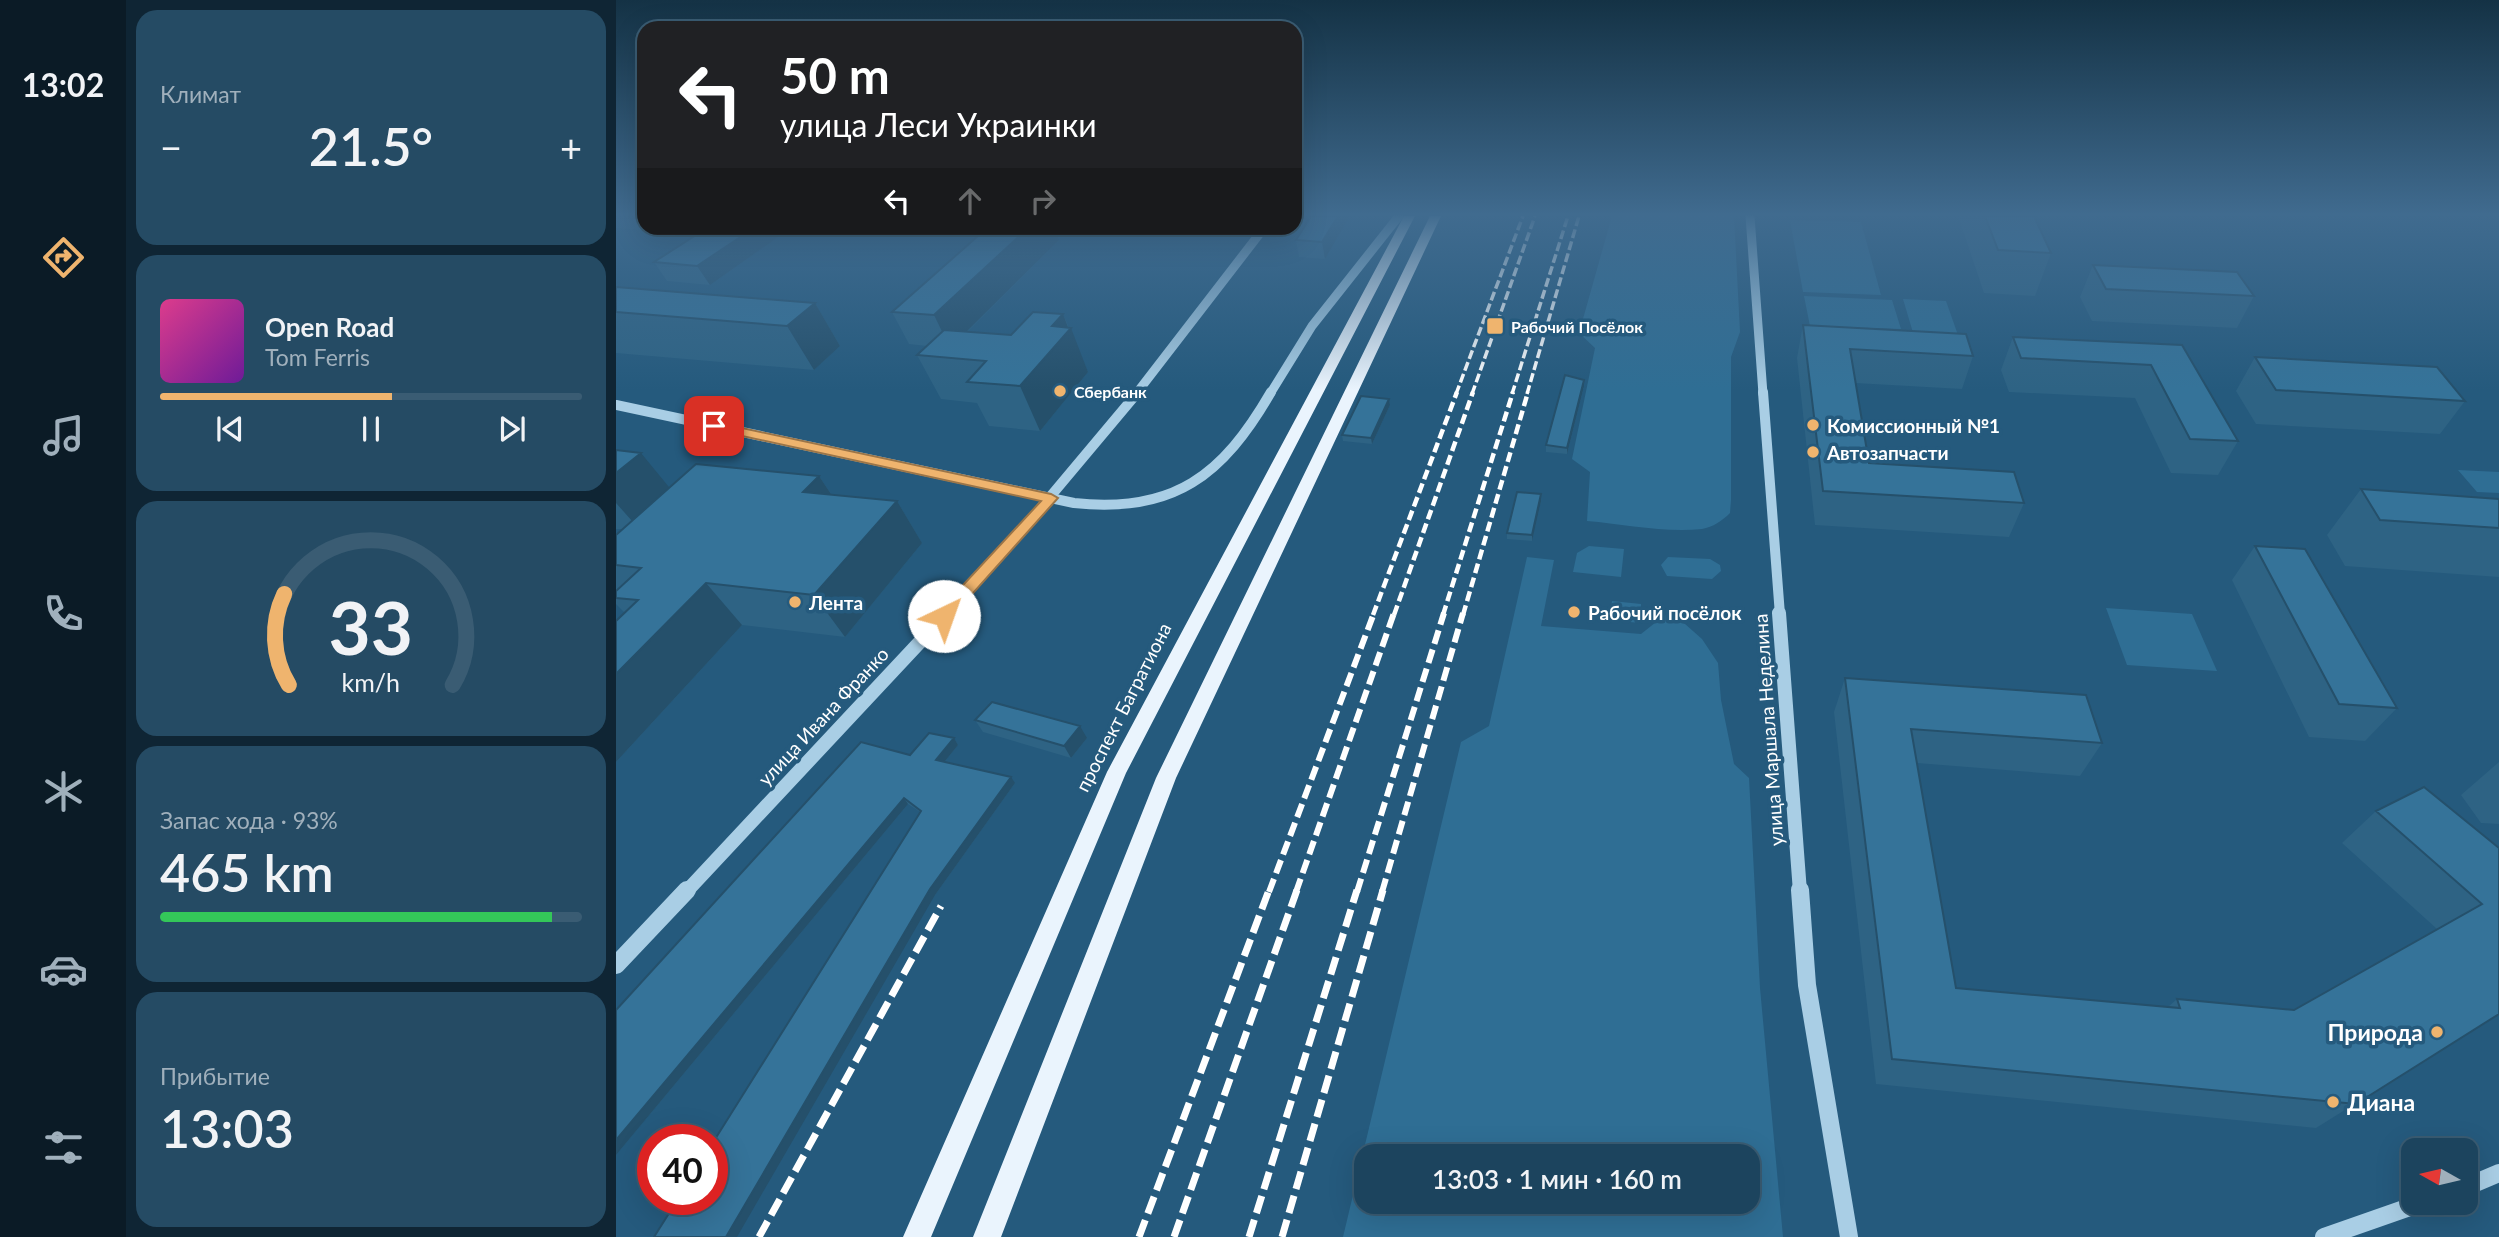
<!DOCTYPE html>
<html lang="ru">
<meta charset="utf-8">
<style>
body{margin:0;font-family:Lato,sans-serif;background:#254b64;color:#f1f3f6;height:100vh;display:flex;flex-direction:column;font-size:26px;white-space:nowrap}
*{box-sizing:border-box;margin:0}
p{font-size:23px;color:#a0b0bc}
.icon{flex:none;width:38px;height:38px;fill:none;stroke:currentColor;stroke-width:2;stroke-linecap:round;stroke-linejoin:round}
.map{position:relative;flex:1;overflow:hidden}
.panel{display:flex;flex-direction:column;gap:10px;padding:10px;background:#0f2534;width:490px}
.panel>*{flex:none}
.hud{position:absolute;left:21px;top:21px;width:665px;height:214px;border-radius:21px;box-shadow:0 7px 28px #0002,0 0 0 2px #3a5c73;background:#202124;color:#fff;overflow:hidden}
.needle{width:46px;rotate:278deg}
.buttons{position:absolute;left:1785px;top:1138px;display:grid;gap:14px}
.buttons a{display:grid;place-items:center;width:77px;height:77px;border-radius:14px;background:#1c445e;box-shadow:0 7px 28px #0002,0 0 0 2px #3a5c73;font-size:35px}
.speed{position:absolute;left:21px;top:1124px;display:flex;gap:14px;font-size:35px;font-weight:700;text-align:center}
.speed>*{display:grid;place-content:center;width:91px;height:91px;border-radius:50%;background:#1c445e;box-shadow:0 7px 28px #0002,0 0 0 2px #3a5c73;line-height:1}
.speed .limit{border:10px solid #d22;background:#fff;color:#111}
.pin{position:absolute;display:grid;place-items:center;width:60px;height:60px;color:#fff;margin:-30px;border-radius:14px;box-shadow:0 4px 10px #0006}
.me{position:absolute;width:77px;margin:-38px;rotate:42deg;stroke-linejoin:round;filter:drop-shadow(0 0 5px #0008)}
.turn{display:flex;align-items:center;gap:24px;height:147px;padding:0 28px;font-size:32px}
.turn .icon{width:91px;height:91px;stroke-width:2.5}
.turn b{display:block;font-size:49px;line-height:60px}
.lanes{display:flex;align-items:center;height:66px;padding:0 28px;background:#0003;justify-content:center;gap:35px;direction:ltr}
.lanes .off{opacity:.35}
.big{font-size:52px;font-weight:600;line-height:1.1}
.panel .tile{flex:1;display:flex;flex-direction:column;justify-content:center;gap:10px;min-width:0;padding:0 24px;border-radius:21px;background:#254b64}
.panel .dial{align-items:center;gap:0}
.dial svg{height:182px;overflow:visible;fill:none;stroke:#3a5c73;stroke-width:7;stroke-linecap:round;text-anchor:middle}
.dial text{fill:#f1f3f6;stroke:none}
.song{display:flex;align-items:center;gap:21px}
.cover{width:84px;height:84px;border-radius:10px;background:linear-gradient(135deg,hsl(330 70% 55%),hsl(280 70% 35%))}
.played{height:7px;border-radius:4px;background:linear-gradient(90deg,#efb46e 55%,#3a5c73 55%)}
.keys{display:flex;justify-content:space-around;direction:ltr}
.heat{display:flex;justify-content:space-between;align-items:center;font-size:38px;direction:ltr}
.charge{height:10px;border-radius:5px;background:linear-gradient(90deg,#34c759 93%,#3a5c73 0)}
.trip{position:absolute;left:738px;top:1144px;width:406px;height:70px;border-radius:21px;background:#1c445e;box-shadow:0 7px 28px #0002,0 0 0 2px #3a5c73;font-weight:600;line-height:70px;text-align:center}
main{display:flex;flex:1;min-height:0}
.dock{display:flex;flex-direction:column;width:126px;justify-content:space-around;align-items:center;background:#0b1b26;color:#a0b0bc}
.dock .icon{width:49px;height:49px}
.dock .current{color:#efb46e}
.dock b{font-size:32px;color:#f1f3f6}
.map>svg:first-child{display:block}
.green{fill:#2f6e94;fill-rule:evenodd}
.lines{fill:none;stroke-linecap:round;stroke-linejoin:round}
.minor-far3{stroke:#a9cee5;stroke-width:9}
.minor-far2{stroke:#a9cee5;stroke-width:10}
.minor-far1{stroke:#a9cee5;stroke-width:14}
.minor{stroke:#a9cee5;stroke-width:18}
.major{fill:#eaf4fd;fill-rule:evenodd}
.rail-far3{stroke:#fff;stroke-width:3.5;stroke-dasharray:9 3.5;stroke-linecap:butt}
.rail-far2{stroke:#fff;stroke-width:4.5;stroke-dasharray:10 4.5;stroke-linecap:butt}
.rail-far1{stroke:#fff;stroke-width:6;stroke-dasharray:14 6;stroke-linecap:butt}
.rail{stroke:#fff;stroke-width:7;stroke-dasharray:18 7;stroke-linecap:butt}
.wall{fill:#2e6384}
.shaded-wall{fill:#25506b}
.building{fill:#357399;stroke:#25506b;stroke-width:2}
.route{fill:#efb46e;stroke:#9b7548;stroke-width:2}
.poi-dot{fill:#efb46e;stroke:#255a7d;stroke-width:2.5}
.labels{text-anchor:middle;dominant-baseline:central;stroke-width:7;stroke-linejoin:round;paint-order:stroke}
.far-poi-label{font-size:16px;font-weight:bold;fill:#fff;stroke:#255a7d;text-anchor:start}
.poi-label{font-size:19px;font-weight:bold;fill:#fff;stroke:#255a7d;text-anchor:start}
.street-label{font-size:19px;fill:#fff;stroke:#255a7d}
.near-poi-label{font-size:23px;font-weight:bold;fill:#fff;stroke:#255a7d;text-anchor:end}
</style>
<main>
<nav class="dock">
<b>13:02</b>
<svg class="icon current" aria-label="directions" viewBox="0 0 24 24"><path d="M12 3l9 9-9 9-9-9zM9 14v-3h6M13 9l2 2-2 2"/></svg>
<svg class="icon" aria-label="music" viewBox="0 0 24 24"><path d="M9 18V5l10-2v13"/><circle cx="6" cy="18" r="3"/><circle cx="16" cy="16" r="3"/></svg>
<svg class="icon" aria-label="phone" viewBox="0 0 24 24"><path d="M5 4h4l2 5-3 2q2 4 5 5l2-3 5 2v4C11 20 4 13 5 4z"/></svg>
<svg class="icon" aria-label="climate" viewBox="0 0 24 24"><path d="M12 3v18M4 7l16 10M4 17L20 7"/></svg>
<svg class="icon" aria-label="car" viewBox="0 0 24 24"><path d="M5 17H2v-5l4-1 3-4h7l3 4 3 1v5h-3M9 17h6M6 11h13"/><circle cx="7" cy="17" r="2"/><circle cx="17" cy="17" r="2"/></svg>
<svg class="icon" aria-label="filters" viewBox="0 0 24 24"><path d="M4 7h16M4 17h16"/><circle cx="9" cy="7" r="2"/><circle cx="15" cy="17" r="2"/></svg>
</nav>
<section class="panel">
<div class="tile"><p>Климат</p>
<div class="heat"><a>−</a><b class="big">21.5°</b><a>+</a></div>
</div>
<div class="tile">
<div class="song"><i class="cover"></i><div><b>Open Road</b><p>Tom Ferris</p></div></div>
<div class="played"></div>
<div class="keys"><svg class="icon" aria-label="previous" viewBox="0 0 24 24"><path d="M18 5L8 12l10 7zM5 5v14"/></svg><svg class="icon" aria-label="pause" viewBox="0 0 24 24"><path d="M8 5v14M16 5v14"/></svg><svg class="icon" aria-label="next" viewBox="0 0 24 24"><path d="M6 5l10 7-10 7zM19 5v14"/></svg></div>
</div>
<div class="tile dial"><svg viewBox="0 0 100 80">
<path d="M14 69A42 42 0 1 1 86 69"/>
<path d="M14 69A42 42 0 0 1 12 29" stroke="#efb46e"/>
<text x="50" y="56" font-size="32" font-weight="700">33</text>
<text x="50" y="72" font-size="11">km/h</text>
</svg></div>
<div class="tile"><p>Запас хода · 93%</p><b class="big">465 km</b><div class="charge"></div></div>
<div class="tile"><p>Прибытие</p><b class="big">13:03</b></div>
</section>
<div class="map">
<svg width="1883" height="1237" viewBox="0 0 1883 1237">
<rect width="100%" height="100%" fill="#255a7d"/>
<path class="green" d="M996,216h122l6,116 -9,25v143l-1,13c-8,8 -17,14 -28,16 -37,4 -79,-5 -115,-8l3,-49 -18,-13 23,-111 -16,-15z
M1174,220l71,2 20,73 -78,-3z
M1188,296l88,4 9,29 -91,-3z
M1287,299l43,2 13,37 -45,-2z
M1842,470l41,2v21l-22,-1z
M973,546l35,3 -3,28 -48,-5 4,-19z
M911,557l27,3 -13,66 100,8 24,-19 20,9 17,15 16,24 3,37 13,64 15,14 11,210 23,249h-440l118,-495 28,-16zM751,1157h381v45h-381z
M1052,557l42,2 10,6 1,6 -9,8 -45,-3 -6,-11z
M996,601l29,3 -1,19 -31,-3z
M1490,608l86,6 25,57 -90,-6z"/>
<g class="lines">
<path class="minor-far3" d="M1134,216l13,178
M520,394l128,-166
M654,394l42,-68 87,-110"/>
<path class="minor-far2" d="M1147,392l17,223
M0,405l458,98c100,11 149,-28 197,-111
M330,615l88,-99 104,-124"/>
<path class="minor-far1" d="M1163,613l21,279
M70,892l261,-279"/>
<path class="minor" d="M1184,890l7,95 42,252
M0,965l71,-75
M1850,1187l33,-14
M1708,1237l100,-35"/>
<path class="major" d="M788,216h11l-289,557 -195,464h-28l204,-465z
M814,216h11l-265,562 -175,459h-28l183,-459z"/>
<path class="rail-far3" d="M840,394l67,-178
M856,394l63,-178
M896,394l56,-178
M911,394l52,-178"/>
<path class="rail-far2" d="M757,615l84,-223
M778,615l79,-223
M827,615l70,-223
M847,615l65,-223"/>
<path class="rail-far1" d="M653,892l105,-279
M680,892l98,-279
M741,892l87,-279
M766,892l81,-279"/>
<path class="rail" d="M143,1237l182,-331
M523,1237l130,-347
M558,1237l123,-347
M633,1237l108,-347
M666,1237l101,-347"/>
</g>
<path class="wall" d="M0,216h28v12h147l-81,57 -43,-4 -13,-19 43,-28 -81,-6z
M695,216h39l-25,43 -26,-2 -3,-17z
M1342,216h76l17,37 -16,43 -51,-3z
M443,240l-92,92 44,3 52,-21 25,58 -48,59 -51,-5 -12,-23 -36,-4 -24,-44 10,-9 -18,-2 -17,-32z
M1477,265l161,31 -17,32 -145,-7 -12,-24z
M0,287l199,16 25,43 -26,24 -198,-17z
M1187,325l170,31 -11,33 -107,-6 14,80 155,40 -15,34 -194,-12 -18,-167z
M1397,337l169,8 56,96 -20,34 -47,-2 -36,-75 -126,-6 -8,-22z
M1639,357l210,44 -25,33 -184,-10 -20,-33z
M968,386l-17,68 -21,-2v-7z
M773,399l1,6 -18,39 -29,-3 -1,-6z
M0,450l53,38 150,-12 13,19 65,6 25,42 -77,94 -103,-12 -126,137v-141l9,-8 -9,-9v-69l6,-6h-6z
M1745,489l138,10v78l-154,-11 -18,-31z
M925,501l-9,40 -25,-2v-6z
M1639,546l142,162 -32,33 -56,-4 -77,-157z
M1229,678l257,65 -22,33 -163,-13 39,225 212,19 9,-8 117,11 143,-81 -95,-86 34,-32 123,37v166l-183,114 -440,-44 -42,-372z
M359,720l112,18 -16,20 -88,-26z
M338,738l4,7 -14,17 71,21 -80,112 -15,-83 -12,-8 -292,351 294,-400z
M1883,762v62l-18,-1 -20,-28z"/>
<path class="shaded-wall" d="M722,216h12l-25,43 -3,-17z
M138,228h37l-81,57 -13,-19z
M412,228h26l5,12 -109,108 -16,-33z
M199,303l25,43 -26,24 -27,-44z
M447,314l6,16 2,-2 17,44 -48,59 -20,-45 32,-60z
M968,380v6l-17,68v-6z
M773,399l1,6 -18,39 -1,-6z
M25,453l37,45 -37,33 -25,-28v-30z
M203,476l28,42 -44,-26z
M925,494v7l-9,40v-6z
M281,501l25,42 -77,94 -31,-42z
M90,583l36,42 -126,137v-88z
M464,726l7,12 -16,20 -7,-12z
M338,738l4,7 -17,21 -5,-6z
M395,777l4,6 -80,112 -198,342h-11l204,-348z
M288,798l4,6 -292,351v-15z"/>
<path class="building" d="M695,216h27l-16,26 -26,-2z
M1369,216h49l17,37 -53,-3z
M91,228h47l-57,38 -43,-4z
M371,228h41l-94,87 -42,-3z
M1477,265l144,7 17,24 -148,-7z
M0,287l199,16 -28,23 -171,-14z
M417,312l30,2 -11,12 19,2 -51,58 -53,-4 19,-21 -69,-6 27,-25 67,5z
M1187,325l163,9 7,22 -123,-7 19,114 145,9 10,31 -201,-12z
M1397,337l169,8 56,96 -48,-2 -39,-74 -130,-7z
M1639,357l182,10 28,34 -189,-11z
M949,375l19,5 -17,68 -21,-3z
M745,396l28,3 -18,39 -29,-3z
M0,450l25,3 -25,20z
M80,464l123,12 -16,16 94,9 -83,94 -108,-12 -90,91v-53l22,-21 -22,-2v-7l25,-23 -25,-3v-30z
M1745,489l138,10v29l-119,-8z
M901,492l24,2 -9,41 -25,-2z
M1639,546l50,3 92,159 -58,-4z
M1229,678l241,17 16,48 -191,-14 45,259 224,20 -3,-9 117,11 188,-106 -106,-93 48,-24 75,61v166l-143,90 -464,-45z
M376,702l88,24 -16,20 -89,-26z
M313,733l25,5 -18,22 75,17 -81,112 -204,348h-72l24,-38h34v-55l209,-333 -17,-13 -288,342v-130l245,-268 49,13z"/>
<linearGradient id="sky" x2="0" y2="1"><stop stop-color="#143245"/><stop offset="0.55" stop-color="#406b8f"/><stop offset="1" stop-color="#406b8f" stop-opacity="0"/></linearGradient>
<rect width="1883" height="390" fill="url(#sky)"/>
<path class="route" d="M98,422l337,72 7,4 -109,122h-11l-2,-4 2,-4 103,-111 -331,-72 -2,-3z"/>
<g class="poi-dot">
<rect x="870" y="317" width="18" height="18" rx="3.5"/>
<circle cx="444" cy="391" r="7"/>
<circle cx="1197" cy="425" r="7"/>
<circle cx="1197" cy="452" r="7"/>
<circle cx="179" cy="602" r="7"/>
<circle cx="958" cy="612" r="7"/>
<circle cx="1821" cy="1032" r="7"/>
<circle cx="1717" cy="1102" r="7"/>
</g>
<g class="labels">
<g class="far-poi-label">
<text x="895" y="326">Рабочий Посёлок</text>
<text x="458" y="391">Сбербанк</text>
</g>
<g class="poi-label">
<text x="1211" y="425">Комиссионный №1</text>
<text x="1211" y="452">Автозапчасти</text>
<text x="193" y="602">Лента</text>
<text x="972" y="612">Рабочий посёлок</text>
</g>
<g class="street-label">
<text transform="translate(507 707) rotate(-63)">проспект Багратиона</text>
<text transform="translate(207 716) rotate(-47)">улица Ивана Франко</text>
<text transform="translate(1152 730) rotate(-94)">улица Маршала Неделина</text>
</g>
<g class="near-poi-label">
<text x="1807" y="1032">Природа</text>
<text x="1731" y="1102" text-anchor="start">Диана</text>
</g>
</g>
</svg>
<div class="buttons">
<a><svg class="needle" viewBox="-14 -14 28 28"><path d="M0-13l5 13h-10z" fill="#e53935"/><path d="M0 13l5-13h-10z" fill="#a0b0bc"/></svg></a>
</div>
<div class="speed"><div class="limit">40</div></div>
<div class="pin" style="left:98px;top:426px;background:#d93025"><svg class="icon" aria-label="arrive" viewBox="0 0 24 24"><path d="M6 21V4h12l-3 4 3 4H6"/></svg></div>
<svg class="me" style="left:328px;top:616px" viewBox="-20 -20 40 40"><circle r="19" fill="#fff"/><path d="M0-13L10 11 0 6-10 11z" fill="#efb46e"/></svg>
<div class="trip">13:03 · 1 мин · 160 m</div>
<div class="hud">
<div class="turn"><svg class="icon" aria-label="left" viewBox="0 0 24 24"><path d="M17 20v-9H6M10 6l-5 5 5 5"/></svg><div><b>50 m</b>улица Леси Украинки</div></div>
<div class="lanes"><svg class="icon" aria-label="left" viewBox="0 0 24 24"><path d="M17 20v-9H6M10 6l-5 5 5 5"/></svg><svg class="icon off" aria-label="ahead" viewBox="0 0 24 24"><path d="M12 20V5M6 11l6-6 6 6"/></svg><svg class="icon off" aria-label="right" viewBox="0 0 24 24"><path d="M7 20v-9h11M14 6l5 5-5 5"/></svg></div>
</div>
</div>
</main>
